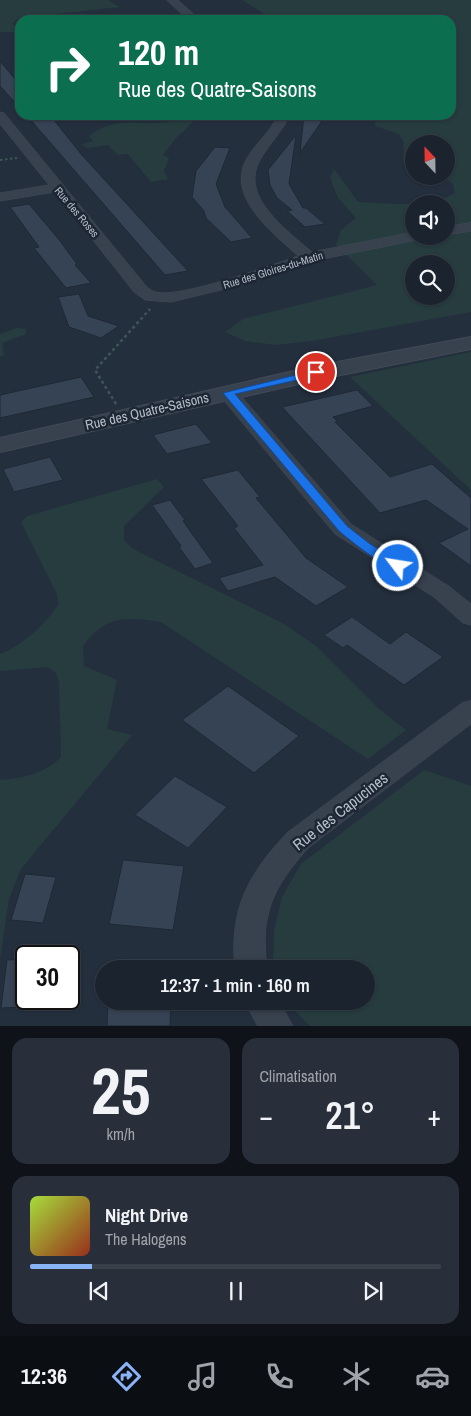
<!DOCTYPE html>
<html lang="fr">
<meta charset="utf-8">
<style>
body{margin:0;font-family:"Archivo Narrow",sans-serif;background:#282f3a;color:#f1f3f6;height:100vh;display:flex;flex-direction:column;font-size:19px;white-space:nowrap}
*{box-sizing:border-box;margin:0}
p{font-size:16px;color:#a0a4aa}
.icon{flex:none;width:28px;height:28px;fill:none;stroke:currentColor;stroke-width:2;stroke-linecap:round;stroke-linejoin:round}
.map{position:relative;height:1026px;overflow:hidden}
.sheet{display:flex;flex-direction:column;gap:12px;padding:12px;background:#0f1319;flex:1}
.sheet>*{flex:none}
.banner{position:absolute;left:15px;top:15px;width:441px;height:105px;border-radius:15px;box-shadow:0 1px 4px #0004,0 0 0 1px #39404a;background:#0b6e4f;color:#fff;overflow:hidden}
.needle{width:32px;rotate:338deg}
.buttons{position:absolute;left:405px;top:135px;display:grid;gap:10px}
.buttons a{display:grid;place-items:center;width:50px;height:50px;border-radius:50%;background:#1b232e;box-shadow:0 1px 4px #0004,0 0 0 1px #39404a;font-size:25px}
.speed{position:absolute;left:15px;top:945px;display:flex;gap:10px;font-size:25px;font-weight:700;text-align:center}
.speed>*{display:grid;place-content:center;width:65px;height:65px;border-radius:50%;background:#1b232e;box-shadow:0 1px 4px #0004,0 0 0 1px #39404a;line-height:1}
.speed .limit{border:2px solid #111;border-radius:8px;background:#fff;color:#111}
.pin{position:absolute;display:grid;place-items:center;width:42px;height:42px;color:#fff;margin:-21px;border:2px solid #fff;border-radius:50%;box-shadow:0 1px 5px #0007}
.me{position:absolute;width:55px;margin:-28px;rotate:301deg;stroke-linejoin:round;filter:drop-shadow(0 0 4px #0008)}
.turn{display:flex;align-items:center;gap:18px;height:105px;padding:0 20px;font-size:22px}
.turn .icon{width:65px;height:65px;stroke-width:2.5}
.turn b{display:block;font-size:35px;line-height:42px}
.big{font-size:38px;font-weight:600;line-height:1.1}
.sheet .tile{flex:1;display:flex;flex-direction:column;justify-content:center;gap:8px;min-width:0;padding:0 18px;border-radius:15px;background:#282f3a}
.sheet .dial{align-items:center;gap:0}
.dial b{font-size:65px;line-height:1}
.song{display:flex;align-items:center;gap:15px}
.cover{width:60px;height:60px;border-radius:8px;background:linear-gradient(135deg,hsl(80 70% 55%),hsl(10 70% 35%))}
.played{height:5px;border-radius:2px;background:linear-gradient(90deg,#8ab4f8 15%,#39404a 15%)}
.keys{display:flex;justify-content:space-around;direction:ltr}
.heat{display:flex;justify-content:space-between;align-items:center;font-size:28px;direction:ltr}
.sheet .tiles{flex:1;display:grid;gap:12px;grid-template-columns:1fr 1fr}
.tile:last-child{grid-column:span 2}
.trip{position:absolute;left:95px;top:960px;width:280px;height:50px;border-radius:25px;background:#1b232e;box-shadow:0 1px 4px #0004,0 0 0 1px #39404a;font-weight:600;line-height:50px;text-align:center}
.dock{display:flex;height:80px;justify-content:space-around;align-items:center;background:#0b0e12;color:#a0a4aa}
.dock .icon{width:35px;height:35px}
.dock .active{color:#8ab4f8}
.dock b{font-size:22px;color:#f1f3f6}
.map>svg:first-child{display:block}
.green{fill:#263c3f;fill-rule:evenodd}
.building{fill:#364354;stroke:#1f2835}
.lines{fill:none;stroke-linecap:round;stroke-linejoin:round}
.minor-casing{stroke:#414a57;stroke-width:1}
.tertiary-casing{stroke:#414a57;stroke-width:2}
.path-far1{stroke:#3f5557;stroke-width:2;stroke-dasharray:2.5 2.5;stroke-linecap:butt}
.path{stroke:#3f5557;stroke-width:2.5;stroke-dasharray:3 3;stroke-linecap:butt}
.minor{fill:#38414e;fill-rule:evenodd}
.tertiary{fill:#38414e;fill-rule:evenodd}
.route{fill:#1a73e8;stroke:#114b97}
.labels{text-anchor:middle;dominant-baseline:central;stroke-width:5;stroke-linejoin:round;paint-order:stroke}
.far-street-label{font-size:11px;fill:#b4bcc9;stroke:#1d2633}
.street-label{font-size:14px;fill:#b4bcc9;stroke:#1d2633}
.near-street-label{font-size:16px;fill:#b4bcc9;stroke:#1d2633}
</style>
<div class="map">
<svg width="471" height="1026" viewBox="0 0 471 1026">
<rect width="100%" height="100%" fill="#242f3e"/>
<path class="green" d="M0,0h108l12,7 -102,11 -6,6 8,4v4h-20z
M242,0h229v312l-159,29 -36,4 -31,-4 -20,-9 18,-13 134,-34 -41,-40 5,-15 15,-12 -18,-20 -8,-20 4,-9 24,33c31,1 69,7 97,-9l-2,-9 -10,-8h3v-32h-32v24l-11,-7 1,-18 -5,-9 -24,-8 1,-11h75v-95h-177zM414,204h32v32h-32zM414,264h32v32h-32z
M168,115h27l1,4 -20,19 -13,17 6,3 -5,13 4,8 -17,3 -23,-28 -10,1 -10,-10 -20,3 -7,-3 12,-4 -4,-5c31,-24 58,-6 90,-17l-22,-3z
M16,328l10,1v5l-24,9 2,12 -4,2v-23z
M471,352v138l-121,-113z
M157,479l7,8 -40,39v14l9,9 151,75 32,22 62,62 28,22 -38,29 -207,-137c-37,-5 -54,-7 -78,24l1,20 33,14 -10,49 25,6 -111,134 -12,30 -9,60v-179c24,-2 44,-6 61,-23l-2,-74 -3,-10 -8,-6 -48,4v-17c25,-10 43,-28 59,-50l-3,-12 -35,-70 6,-6z
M424,770l47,16v240h-161l-24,-25h80v-32h-93l1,-39 8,-33 19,-33z"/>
<path class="building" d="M0,61l20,24v23l-20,-22z
M50,115l31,39 107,117 -23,4 -136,-157z
M304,115h22l-26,38z
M296,135l-7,49 14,24h3l19,16 -20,3 -18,-16 5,-1 -15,-12 -7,-13 -2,-15z
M215,147l15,1 -14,36 9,23 27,31 -21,4 -25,-24 -2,-7 -12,-14 4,-26z
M29,204l31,37 17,23 -2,1 16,18 -25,5 -32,-40 5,-1 -29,-40z
M79,294l9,22 31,10 -18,12 -32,-11 -11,-30z
M81,377l13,20 -94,21v-23z
M357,390l16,16 -40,11 5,5h-3l55,55 42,-13 39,34v68l-32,-23 29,-14 -42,-29 -46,13 -98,-106z
M196,424l16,19 -45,11 -14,-19z
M50,457l13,23 -49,12 -11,-23z
M238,470l22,27 -4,1 50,60 42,29 -32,19 -41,-29 -47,14 -9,-13 44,-13 -29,-37 4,-2 -37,-47z
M170,500l15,20 -2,1 30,42 -18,6 -16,-22 2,-1 -29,-41z
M352,617l38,27 16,-12 37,25 -39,28 -57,-40 -4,3 -19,-13z
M228,686l71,50 -45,37 -72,-53z
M175,776l52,31 -39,41 -53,-33z
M123,860l61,6 -11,64 -64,-6z
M25,874l31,3 -13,46 -32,-3z
M26,959v48l-25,1 6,-48z
M108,1001h63l-1,25h-63z"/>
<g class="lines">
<g class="minor-casing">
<path id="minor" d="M167,0h11l22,20h-11z
M0,112l4,1 142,173c2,2 6,5 9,6 24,7 117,-27 143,-36 -24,-22 -70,-57 -53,-94 8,-17 25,-29 33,-47h12c-8,17 -21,29 -30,45 -21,37 28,71 52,92l102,-20v4h10l-7,4 -104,21 -67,23 -75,18 -26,-2 -11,-8 -79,-100 -55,9v-8l49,-8 -49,-61z
M471,223v8l-25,4v-8z
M228,387l7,2 116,135 99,63 21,17v21l-8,-2 -29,-26 -99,-63 -114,-137 -2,-4 2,-4z
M471,701v23l-163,124c-36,41 -48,66 -41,121h-32c-6,-60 13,-95 53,-137l174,-129z
M245,1001h34l14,25h-35z"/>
</g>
<g class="tertiary-casing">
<path id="tertiary" d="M471,337v12l-155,31 -316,72v-14l316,-72z"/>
</g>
<path class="path-far1" d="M0,160l17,-2"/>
<path class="path" d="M116,404l-21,-34 55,-61"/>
<use href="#minor" class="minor"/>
<use href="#tertiary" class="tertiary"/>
</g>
<path class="route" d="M316,370l5,2 -2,3 -84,19 112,132 23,18 32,19 2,3 -2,2c-14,4 -51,-27 -63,-37l-116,-138z"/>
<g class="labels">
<g class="far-street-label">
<text transform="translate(77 212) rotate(50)">Rue des Roses</text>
<text transform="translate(273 270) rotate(-17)">Rue des Gloires-du-Matin</text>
</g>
<g class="street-label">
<text transform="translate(147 411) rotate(-13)">Rue des Quatre-Saisons</text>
</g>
<g class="near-street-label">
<text transform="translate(340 811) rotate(-38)">Rue des Capucines</text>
</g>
</g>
</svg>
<div class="buttons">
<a><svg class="needle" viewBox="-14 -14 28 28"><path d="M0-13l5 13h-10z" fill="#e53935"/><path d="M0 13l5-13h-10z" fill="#a0a4aa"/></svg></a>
<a><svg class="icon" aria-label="sound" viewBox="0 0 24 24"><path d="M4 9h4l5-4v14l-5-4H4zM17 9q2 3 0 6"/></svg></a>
<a><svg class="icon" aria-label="search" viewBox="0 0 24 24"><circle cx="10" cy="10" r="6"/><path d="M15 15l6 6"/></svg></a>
</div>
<div class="speed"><div class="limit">30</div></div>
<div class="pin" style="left:316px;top:372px;background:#d93025"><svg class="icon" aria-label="arrive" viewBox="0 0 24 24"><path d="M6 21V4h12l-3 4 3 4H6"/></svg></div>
<svg class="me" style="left:398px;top:566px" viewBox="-20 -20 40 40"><circle r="17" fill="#1a73e8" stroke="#fff" stroke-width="3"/><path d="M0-11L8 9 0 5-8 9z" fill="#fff"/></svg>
<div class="trip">12:37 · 1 min · 160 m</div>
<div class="banner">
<div class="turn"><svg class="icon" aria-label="right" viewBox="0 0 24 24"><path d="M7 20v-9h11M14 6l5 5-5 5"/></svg><div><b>120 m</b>Rue des Quatre-Saisons</div></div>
</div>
</div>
<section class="sheet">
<div class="tiles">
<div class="tile dial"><b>25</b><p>km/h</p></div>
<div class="tile"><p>Climatisation</p>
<div class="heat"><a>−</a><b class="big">21°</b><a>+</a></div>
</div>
<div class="tile">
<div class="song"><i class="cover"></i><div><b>Night Drive</b><p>The Halogens</p></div></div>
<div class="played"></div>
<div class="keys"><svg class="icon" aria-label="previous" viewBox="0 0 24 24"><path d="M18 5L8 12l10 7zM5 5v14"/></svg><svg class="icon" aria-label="pause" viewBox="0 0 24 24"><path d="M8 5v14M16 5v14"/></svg><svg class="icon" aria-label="next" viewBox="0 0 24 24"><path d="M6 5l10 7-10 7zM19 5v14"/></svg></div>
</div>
</div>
</section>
<nav class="dock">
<b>12:36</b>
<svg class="icon active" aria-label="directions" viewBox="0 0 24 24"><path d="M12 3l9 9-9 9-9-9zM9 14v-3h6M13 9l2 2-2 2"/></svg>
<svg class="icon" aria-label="music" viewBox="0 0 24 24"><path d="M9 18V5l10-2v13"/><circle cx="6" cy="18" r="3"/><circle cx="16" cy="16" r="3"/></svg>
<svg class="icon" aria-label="phone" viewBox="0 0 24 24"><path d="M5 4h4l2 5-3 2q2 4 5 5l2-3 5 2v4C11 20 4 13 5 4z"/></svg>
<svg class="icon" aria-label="climate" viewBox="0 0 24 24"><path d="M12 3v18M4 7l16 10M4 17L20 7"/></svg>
<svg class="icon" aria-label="car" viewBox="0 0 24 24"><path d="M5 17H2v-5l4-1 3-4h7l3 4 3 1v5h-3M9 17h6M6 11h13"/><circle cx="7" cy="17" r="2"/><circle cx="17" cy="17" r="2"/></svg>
</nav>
